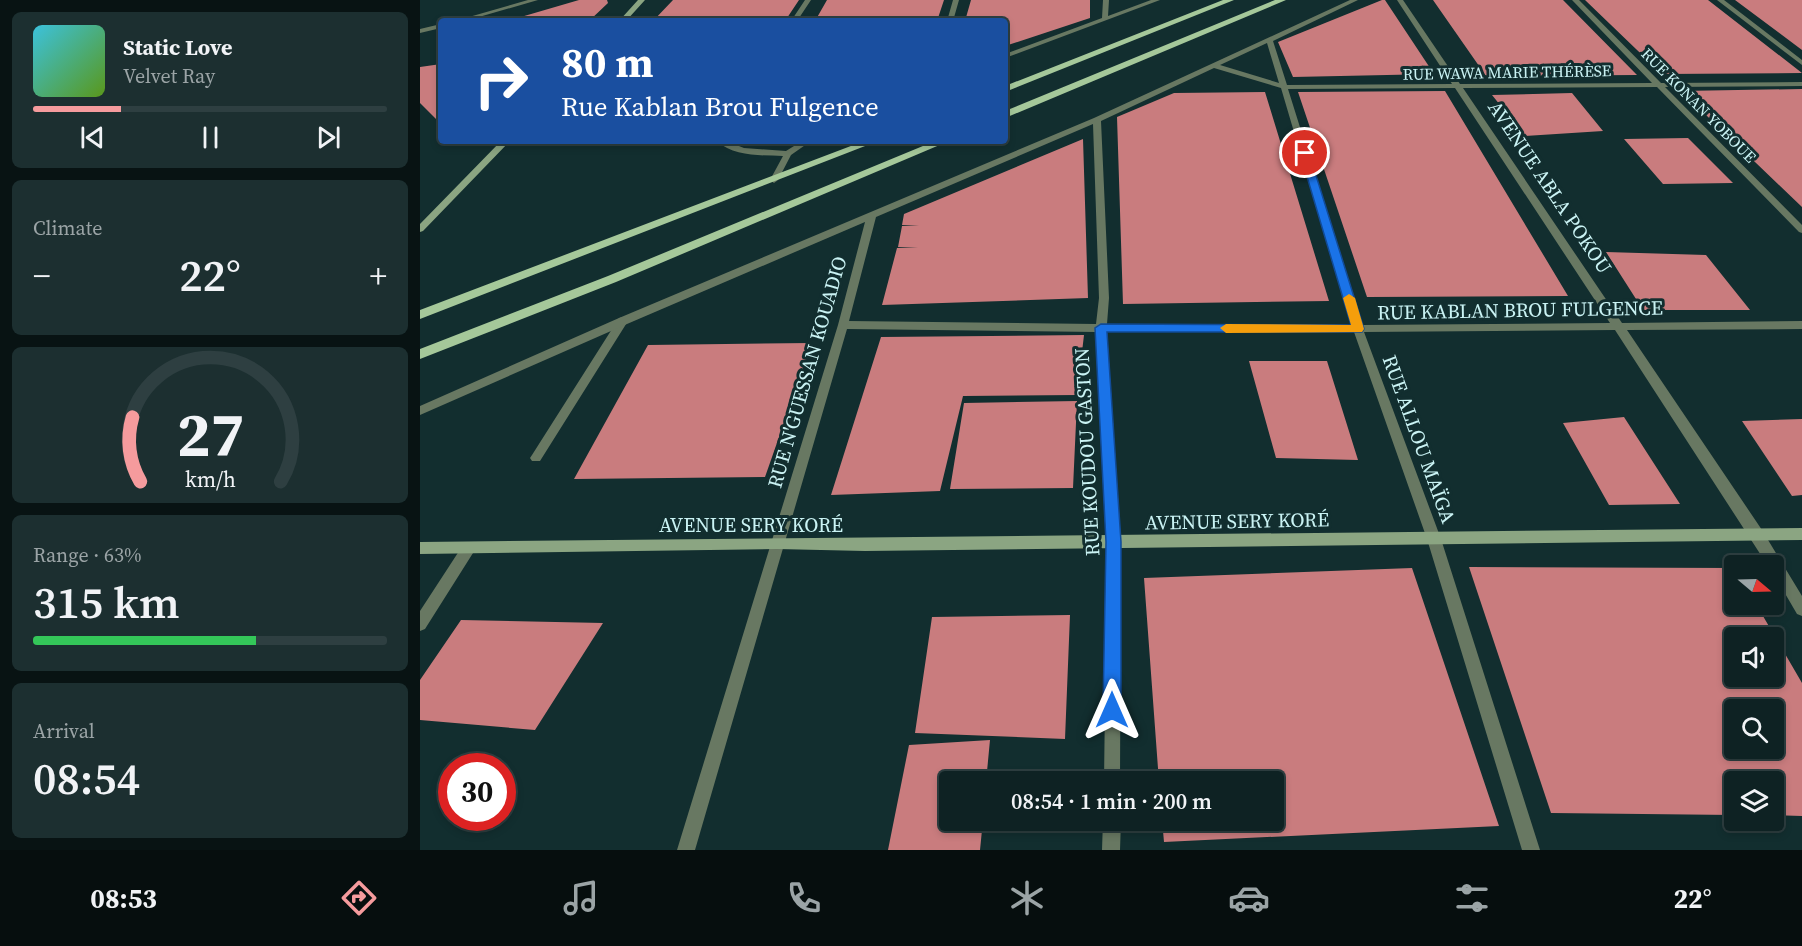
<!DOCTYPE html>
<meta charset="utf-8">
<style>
body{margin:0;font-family:"Source Serif 4",serif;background:#1c2f30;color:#f1f3f6;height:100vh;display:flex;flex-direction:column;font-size:22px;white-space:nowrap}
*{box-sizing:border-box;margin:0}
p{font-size:20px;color:#9ba4a6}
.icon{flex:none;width:33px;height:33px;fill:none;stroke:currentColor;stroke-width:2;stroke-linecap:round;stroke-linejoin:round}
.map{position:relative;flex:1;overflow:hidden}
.sheet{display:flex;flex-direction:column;gap:12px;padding:12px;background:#081313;width:420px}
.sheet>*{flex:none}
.banner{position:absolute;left:18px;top:18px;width:570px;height:126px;border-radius:6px;box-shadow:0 3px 9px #0003,0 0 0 2px #2e3f41;background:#1a4fa0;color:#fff;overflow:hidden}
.needle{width:39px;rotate:109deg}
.fabs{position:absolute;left:1304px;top:555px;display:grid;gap:12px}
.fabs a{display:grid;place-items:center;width:60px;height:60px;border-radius:6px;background:#0e2223;box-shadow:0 3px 9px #0003,0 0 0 2px #2e3f41;font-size:30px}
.speed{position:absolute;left:18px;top:753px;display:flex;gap:12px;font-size:30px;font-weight:700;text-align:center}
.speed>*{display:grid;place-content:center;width:78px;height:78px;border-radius:50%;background:#0e2223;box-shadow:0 3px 9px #0003,0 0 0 2px #2e3f41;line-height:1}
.speed .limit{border:9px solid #d22;background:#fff;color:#111}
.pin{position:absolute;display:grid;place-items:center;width:51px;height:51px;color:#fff;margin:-26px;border:3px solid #fff;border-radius:50%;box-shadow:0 2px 6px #0007}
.me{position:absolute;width:66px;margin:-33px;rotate:0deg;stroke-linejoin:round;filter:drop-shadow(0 0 4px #0008)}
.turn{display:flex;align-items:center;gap:21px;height:126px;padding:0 24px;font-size:27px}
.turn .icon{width:78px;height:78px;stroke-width:2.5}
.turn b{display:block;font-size:42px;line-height:51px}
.big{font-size:45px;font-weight:600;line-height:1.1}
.sheet .tile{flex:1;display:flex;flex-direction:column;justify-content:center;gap:9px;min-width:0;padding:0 21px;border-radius:9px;background:#1c2f30}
.sheet .dial{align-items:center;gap:0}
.dial svg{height:156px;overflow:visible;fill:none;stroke:#2e3f41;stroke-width:7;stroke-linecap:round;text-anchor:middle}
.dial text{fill:#f1f3f6;stroke:none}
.song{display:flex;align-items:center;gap:18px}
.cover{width:72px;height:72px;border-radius:9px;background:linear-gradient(135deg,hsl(190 70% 55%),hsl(90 70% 35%))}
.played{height:6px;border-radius:3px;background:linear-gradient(90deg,#f59b9d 25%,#2e3f41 25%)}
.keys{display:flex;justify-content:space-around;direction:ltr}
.heat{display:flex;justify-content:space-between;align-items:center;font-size:33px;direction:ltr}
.charge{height:9px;border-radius:4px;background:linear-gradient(90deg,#34c759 63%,#2e3f41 0)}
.trip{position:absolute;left:519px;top:771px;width:345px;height:60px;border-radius:6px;background:#0e2223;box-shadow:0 3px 9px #0003,0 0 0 2px #2e3f41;font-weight:600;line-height:60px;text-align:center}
.tabs{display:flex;height:96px;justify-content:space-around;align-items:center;background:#060e0e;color:#9ba4a6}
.tabs .icon{width:42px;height:42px}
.tabs .on{color:#f59b9d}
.tabs b{font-size:27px;color:#f1f3f6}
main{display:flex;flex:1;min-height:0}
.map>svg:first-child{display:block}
.building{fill:#c97c7e;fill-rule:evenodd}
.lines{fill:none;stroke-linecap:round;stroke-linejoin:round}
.lane{fill:#687862;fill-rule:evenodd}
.street{fill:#687862;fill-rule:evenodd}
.secondary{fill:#8ba582;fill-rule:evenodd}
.primary{fill:#a5c89a;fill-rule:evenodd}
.route{fill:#1a73e8;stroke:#114b97;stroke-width:1.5}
.slow{fill:#f59e0b}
.labels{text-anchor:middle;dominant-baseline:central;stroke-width:6;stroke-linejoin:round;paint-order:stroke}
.far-street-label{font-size:16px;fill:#caf3f4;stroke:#122e2f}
.street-label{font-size:20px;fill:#caf3f4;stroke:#122e2f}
</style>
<main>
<section class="sheet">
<div class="tile">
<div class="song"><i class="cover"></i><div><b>Static Love</b><p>Velvet Ray</p></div></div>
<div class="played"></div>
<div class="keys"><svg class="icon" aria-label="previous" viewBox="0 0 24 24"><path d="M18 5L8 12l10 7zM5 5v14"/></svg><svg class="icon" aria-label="pause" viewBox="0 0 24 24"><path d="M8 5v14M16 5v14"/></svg><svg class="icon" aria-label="next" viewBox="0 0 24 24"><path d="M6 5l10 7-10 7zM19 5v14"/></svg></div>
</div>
<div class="tile"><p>Climate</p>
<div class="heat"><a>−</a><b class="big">22°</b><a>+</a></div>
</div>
<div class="tile dial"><svg viewBox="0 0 100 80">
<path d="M14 69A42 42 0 1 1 86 69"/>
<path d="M14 69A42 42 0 0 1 10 36" stroke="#f59b9d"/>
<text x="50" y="56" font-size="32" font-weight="700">27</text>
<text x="50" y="72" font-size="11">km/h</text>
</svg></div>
<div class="tile"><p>Range · 63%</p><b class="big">315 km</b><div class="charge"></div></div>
<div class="tile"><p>Arrival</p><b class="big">08:54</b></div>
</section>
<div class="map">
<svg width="1382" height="850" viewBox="0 0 1382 850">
<rect width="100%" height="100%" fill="#122e2f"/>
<path class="building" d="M159,0h28l1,3 -19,18h-82z
M253,0h126l-14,21h-132z
M407,0h117l-7,21h-122z
M551,0h119v18l-85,28v-25h-40z
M962,0h3l49,74 -141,3 -15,-35z
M1013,0h130l74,75 -151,1z
M1165,0h123l94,73 -140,1z
M1315,0h67v50z
M21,64v60l-21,-21v-36z
M1382,89v118l-121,-116z
M1025,91l123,205 -201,1 -69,-205z
M845,92l64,209 -206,3 -6,-187 57,-24z
M1152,93l31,38 -78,5 -33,-41z
M1268,138l45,45 -70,1 -39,-45z
M663,139l5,159 -206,7 15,-57 21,-1h-20l4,-21h17l-17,-1 2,-11z
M1186,252l100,3 44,55h-107z
M664,335l-7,60 -114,1 -23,95 -109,4 50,-158z
M392,343l-47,134 -191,2 74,-134z
M829,361h78l31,99 -82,-2z
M657,401l-4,87 -123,1 14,-86z
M1204,417l56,87 -71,1 -46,-82z
M1382,419v76l-10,1 -50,-75z
M1049,567l265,1v36h22l46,79v133l-29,-1v-33h-39v33l-183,-2zM1314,638h39v38h-39zM1314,710h39v38h-39z
M992,568l87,258 -335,16 -2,-22h112v-38h-115l-15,-204z
M650,615l-5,124 -150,-6 17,-116z
M41,620l142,3 -68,107 -115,-10v-40z
M570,740l-4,42h-36v38h33l-3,30h-92l21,-105z"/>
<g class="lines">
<path class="lane" d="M203,317l5,4 -88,140h-8l-2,-3 2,-3 87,-137z"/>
<path class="street" d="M108,0h10l-73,21h-10z
M385,0h6l-14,21h-6z
M533,0h6l-6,21h-6z
M683,0h6l-1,16 43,-16h9l-155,58v-4l97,-36z
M930,0h8l-85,41 14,44 165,-1 -55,-84h6l57,84 192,-1 -80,-83h7l82,83 141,-1v4l-137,1 137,138v8l-3,-1 -142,-145 -194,1 159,235 180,-2v8l-175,1 135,200 40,66v20l-5,-2 -24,-41v-7h-5l-153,-236 -251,2 77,207 99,311h-18l-95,-311 -73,-207h-247l14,210 -1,240h-16l3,-240 -11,-210 -249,-3 -152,521h-18l161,-525 27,-103 -238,102 -207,91v-9l199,-88 475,-200zM847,43l12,40 -59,-18zM794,68l67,20 70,237 -244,-1 2,-26 -8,-177zM1035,88l155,235 -248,2 -74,-236zM673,124l6,174 -3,26 -247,-3 27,-104z
M1297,0h7l78,60v5z
M21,24v4l-21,5v-4z
M297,141h9l18,7 42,3 16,-10h9l-20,14 -13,25 -4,3 -4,-3 13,-24c-22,-1 -49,1 -66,-15z
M48,543l5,2 2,4 -2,4 -48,76 -5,2v-20l43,-66z
M683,820h18l-1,30h-18z"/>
<path class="secondary" d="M218,0h7l-19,21h-7z
M81,141h9l-87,90 -3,1v-8z
M1382,528v12l-937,11 -88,-2 -357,5v-12z"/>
<path class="primary" d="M803,0h11l-229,92v-6z
M855,0h11l-281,118v-7z
M444,141h14l-458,178v-9z
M515,141h14l-333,141 -196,77v-10l188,-73z"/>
</g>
<path class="route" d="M885,150l4,3 55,176 -2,3h-255l14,210v168l-2,6 -7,3 -6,-3 -3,-6 3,-168 -11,-214 6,-4 250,1 -51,-172z"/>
<path class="slow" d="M929,294l6,4 9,31 -2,3 -136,1 -6,-5 6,-4 125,1 -8,-27z"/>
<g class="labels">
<g class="far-street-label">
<text transform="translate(1087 72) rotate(-1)">RUE WAWA MARIE THÉRÈSE</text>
<text transform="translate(1279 105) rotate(45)">RUE KONAN YOBOUE</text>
</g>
<g class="street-label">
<text transform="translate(1130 187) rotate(56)">AVENUE ABLA POKOU</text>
<text transform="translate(1100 310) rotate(-1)">RUE KABLAN BROU FULGENCE</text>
<text transform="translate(387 372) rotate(-74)">RUE N'GUESSAN KOUADIO</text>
<text transform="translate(999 439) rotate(70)">RUE ALLOU MAÏGA</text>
<text transform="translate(667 452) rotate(-93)">RUE KOUDOU GASTON</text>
<text transform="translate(817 521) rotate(-1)">AVENUE SERY KORÉ</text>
<text x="331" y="525">AVENUE SERY KORÉ</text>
</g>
</g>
</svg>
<div class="fabs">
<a><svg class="needle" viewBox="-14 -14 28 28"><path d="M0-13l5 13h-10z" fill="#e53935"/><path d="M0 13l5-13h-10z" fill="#9ba4a6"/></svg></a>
<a><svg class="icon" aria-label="sound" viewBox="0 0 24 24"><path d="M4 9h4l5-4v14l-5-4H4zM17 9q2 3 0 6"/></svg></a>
<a><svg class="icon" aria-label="search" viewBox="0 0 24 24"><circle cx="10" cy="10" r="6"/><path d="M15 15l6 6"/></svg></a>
<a><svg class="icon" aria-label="layers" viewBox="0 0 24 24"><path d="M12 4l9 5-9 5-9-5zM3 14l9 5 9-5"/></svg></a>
</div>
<div class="speed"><div class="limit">30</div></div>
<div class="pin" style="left:885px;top:153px;background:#d93025"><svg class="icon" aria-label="arrive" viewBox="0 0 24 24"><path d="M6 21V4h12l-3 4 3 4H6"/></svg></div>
<svg class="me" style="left:692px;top:710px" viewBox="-20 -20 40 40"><path d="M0-17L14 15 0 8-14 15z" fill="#1a73e8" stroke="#fff" stroke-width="4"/></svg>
<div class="trip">08:54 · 1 min · 200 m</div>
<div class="banner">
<div class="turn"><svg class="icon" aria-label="right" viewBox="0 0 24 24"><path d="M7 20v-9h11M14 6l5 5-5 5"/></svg><div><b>80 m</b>Rue Kablan Brou Fulgence</div></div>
</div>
</div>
</main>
<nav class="tabs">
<b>08:53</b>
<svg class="icon on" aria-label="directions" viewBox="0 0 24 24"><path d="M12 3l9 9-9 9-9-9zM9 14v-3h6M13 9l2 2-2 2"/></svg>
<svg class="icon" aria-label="music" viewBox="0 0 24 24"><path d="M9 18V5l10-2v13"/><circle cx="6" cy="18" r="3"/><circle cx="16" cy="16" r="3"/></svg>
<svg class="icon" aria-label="phone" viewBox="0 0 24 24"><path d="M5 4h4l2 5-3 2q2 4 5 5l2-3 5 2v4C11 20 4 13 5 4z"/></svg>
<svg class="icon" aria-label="climate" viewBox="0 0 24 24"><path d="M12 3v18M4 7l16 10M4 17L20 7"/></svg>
<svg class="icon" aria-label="car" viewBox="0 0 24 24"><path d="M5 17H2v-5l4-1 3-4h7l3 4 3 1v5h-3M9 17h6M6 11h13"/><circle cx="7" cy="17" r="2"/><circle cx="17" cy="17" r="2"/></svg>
<svg class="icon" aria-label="filters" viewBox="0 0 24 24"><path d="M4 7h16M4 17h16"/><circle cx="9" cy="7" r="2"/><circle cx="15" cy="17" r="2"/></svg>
<b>22°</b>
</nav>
